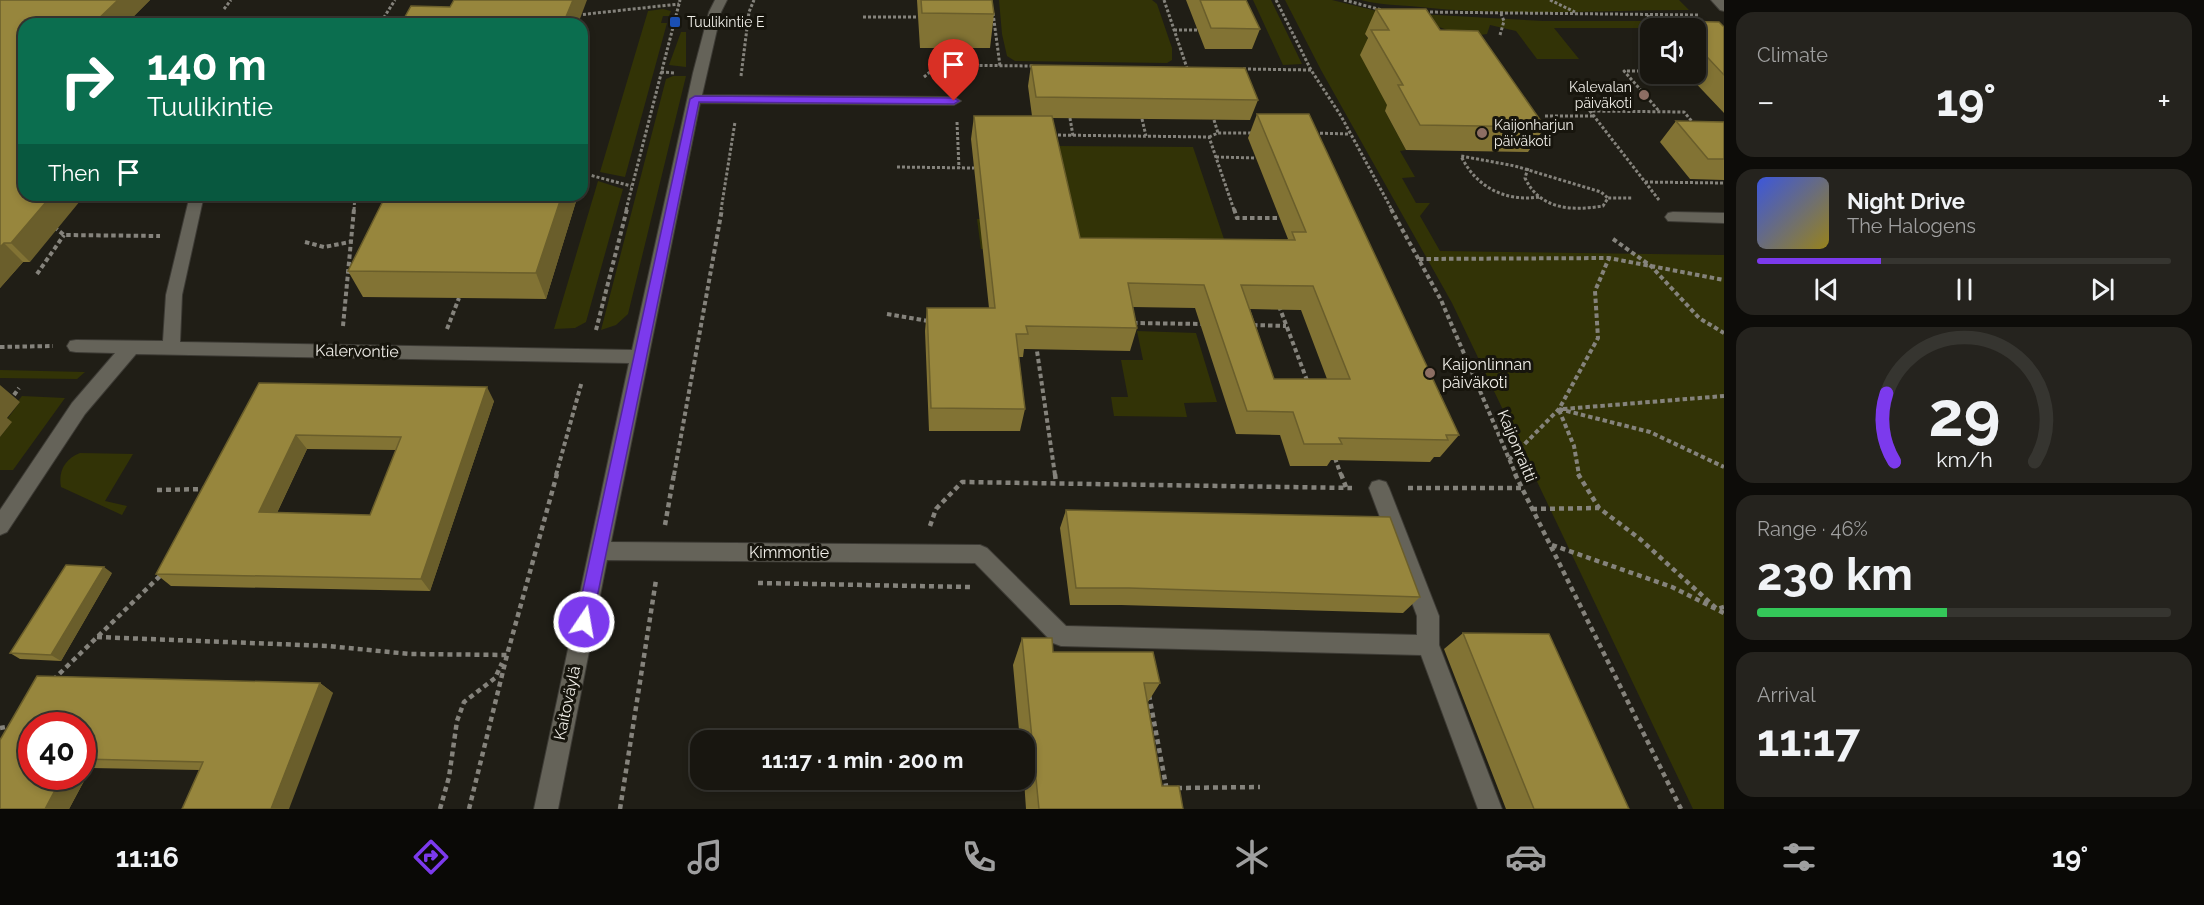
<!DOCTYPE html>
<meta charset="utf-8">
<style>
body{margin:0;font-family:Raleway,sans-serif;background:#25231e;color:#f1f3f6;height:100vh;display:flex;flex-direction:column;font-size:22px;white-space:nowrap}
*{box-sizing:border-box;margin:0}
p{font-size:20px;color:#9f9f9f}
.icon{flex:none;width:33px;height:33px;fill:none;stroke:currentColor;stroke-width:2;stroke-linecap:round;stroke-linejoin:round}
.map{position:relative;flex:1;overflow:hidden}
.details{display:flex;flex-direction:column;gap:12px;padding:12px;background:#0d0c09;width:480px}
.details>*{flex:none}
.top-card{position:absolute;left:18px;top:18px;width:570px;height:183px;border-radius:18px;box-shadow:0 3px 9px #0003,0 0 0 2px #363530;background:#0b6e4f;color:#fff;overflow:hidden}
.buttons{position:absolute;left:1640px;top:18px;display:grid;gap:12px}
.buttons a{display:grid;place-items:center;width:66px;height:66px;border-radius:12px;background:#181610;box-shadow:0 3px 9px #0003,0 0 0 2px #363530;font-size:30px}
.speed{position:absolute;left:18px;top:712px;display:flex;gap:12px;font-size:30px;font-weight:700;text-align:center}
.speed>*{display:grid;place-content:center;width:78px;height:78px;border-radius:50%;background:#181610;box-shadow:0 3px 9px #0003,0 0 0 2px #363530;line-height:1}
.speed .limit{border:9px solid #d22;background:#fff;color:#111}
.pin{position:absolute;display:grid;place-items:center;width:51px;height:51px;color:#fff;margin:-62px -26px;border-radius:50% 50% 50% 0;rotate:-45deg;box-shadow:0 0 6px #0007}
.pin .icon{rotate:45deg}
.me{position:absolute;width:66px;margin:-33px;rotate:12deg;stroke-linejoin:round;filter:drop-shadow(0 0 4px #0008)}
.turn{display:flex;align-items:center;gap:21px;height:126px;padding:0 30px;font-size:27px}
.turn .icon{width:78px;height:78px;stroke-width:2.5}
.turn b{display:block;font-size:42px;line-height:51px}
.then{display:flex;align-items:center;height:57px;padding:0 30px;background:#0003;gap:12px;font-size:22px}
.big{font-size:45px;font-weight:700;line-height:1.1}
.details .widget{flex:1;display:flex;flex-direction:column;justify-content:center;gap:9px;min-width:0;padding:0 21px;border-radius:18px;background:#25231e}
.details .dial{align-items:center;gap:0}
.dial svg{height:156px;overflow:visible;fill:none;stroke:#363530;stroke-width:7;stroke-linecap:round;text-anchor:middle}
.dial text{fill:#f1f3f6;stroke:none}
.song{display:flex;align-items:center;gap:18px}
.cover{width:72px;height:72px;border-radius:9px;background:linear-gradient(135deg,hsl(230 70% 55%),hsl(50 70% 35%))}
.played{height:6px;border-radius:3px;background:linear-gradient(90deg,#7c3aed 30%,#363530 30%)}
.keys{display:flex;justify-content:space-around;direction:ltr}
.heat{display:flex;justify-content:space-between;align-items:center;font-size:33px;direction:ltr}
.charge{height:9px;border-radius:4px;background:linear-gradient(90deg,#34c759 46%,#363530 0)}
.trip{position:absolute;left:690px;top:730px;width:345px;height:60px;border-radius:18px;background:#181610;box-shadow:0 3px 9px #0003,0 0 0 2px #363530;font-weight:700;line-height:60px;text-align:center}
.tab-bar{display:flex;height:96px;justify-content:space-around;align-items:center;background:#0a0906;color:#9f9f9f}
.tab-bar .icon{width:42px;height:42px}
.tab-bar .active{color:#7c3aed}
.tab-bar b{font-size:27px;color:#f1f3f6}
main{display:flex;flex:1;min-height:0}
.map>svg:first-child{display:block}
.green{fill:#323306}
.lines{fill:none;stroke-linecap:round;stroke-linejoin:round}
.minor-casing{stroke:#3d3b35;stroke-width:2}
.path-far2{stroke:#85837c;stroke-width:3;stroke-dasharray:3 2;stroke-linecap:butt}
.path-far1{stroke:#85837c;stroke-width:4;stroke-dasharray:4.5 3;stroke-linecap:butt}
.path{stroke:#85837c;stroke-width:4.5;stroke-dasharray:5 4;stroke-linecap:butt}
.minor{fill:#656359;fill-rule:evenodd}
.wall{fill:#827334;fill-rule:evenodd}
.shaded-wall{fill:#6a5e2b}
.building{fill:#97863d;stroke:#6a5e2b;stroke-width:1.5;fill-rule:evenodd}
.route{fill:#7c3aed;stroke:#51269a;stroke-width:1.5}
.transit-dot{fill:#1a4fb4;stroke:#17150d;stroke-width:2}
.education-dot{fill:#8d6e63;stroke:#17150d;stroke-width:2}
.labels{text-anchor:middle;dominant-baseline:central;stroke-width:6;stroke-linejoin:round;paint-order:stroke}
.far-poi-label{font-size:14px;fill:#f0eee8;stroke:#17150d;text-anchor:start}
.street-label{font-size:16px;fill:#f0eee8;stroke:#17150d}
.poi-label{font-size:16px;fill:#f0eee8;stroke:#17150d;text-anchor:start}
</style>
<main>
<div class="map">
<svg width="1724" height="809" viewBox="0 0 1724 809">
<rect width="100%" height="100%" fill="#201e16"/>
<path class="green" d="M999,0h153l5,4 15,44v12l-5,3 -152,-2 -8,-5 -5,-22z
M1253,0h18l31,64 -19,1z
M1285,0h47l49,12 74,4 88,5h99l24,7h-112l25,31h-42l-21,-28 -26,-6 -3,9 -20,3 -31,-11 -71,8 33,56 -13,21 21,39 -6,1 15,26 -13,1 14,25h14l-10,13 20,35 284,4v554h-31l-241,-506 -131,-233z
M1361,0h318l10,10c-90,0 -180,7 -269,-3 -19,-2 -40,-2 -59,-7z
M663,9l8,2 -2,5h-6l-2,7h6l-42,154 -25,-5 48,-161z
M681,32h5v35l-17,-2z
M673,76h13l-58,238 -12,11 -15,5 65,-251z
M1058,146l135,1 35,104 -247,-2 -4,-30 95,1z
M598,181l25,8 -37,133 -11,6 -21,1z
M1137,331l59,2 21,69 -33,1 3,14 -73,-1 -3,-19h17l-7,-37h22z
M0,370l85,2 -8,7 -77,-1z
M22,396l43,2 -52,72h-13v-33l11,-14 -6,-1 15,-20 -2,-1z
M80,453l53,1 -28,47 22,5 -5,9 -61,-28c-3,-16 4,-28 19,-34z"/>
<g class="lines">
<g class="minor-casing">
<path id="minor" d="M715,0h12l-6,12 -19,83 252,2 7,4 -7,4 -254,-2 -89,439 369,3 7,3 79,78 351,9v-19l-48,-128 3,-6 7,-2 7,2 3,6 50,128v29l63,164h-24l-57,-154 -360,-9 -8,-3 -78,-80 -368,-3 -49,249h-24l95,-446 -493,-9 -51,60 -78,118 -7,3v-25l72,-107 43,-50 -39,-1 -6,-1 -3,-5 3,-5 6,-1 87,1 3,-46 24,-100h14l-22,100 -2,47 452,8 61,-277 16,-61z
M1711,0h13v11l-4,-1z
M246,18l4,1 1,5h-12l3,-5z
M1673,212l51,1v10l-56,-2 -3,-4 3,-4z"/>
</g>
<path class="path-far2" d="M1164,0l23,68
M1276,0l35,70 30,46 51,94
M1344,0l38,10
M1550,0l25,12
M224,9l7,-9
M1425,12l274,3
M993,13l7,53
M578,15l101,-11
M1647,16l36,12
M863,17h55
M381,22l14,-22
M381,24l25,-2
M1174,30h24
M1500,35l4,-14 -3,-7
M1243,69l68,1
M1650,71h-26l35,40
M661,72l14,1
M741,76l8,-64 5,-12
M924,77l14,-12 96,1
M1545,116h49
M1070,118l3,18
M1142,119l4,17
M1214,120l4,13
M957,122l2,46
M1315,133l34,1
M1053,135l156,2 25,73
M1209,137l9,-4h35
M1216,157l40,1
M897,167l77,1
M1528,168l-3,10c15,32 47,33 78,28l5,-8h24
M582,173l49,13
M1645,182l79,1
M1539,197c-34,5 -63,-10 -78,-41l54,10 86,26 7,6
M311,198l3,-3
M1659,200l-69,-89 94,1 11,13
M354,210l1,-15
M626,210l54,-210
M721,210l14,-88"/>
<path class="path-far1" d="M1234,209l3,9h43
M1391,209l50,91 75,175
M54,227l10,8 96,1
M1613,239l38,27 48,52 25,15
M305,242l19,5 26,-5
M1419,259l190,-1 115,22
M37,274l27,-39
M1279,306l29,77
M887,314l41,7
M1133,323l70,1
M1253,325l33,1
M343,326l11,-117
M447,329l12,-31
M596,330l31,-121
M1036,344l19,131
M0,347l53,-1
M14,395l5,-7
M1559,409l91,23 74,35
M1563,409l161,-13
M1559,410l15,36 5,29
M1335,458l6,17
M1509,460l50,-51 39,-71 -3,-47 14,-33
M556,475l26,-94
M674,475l48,-266"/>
<path class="path" d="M1055,474l1,9
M1341,474l5,13
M1515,474l166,335
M1578,474l21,34
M1408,488h113
M157,490l48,-1
M1532,509l67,-1 41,31 77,70 7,-2
M665,525l9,-51
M930,526l6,-17 26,-27 390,6
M1552,545l120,42 52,26
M758,583l212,4
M97,637l231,9 82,8 97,1
M53,680l109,-106
M1149,695l18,96
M0,728l11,-2
M1177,788l83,-1
M440,809l9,-32 8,-56 7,-19 31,-24 7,-15
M469,809l38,-154 50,-181
M620,809l36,-229"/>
<use href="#minor" class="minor"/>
</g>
<path class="wall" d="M0,0h150l-24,24h-102l6,238h-7l-23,26z
M917,0h75l2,14 -4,34h-70z
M1186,0h60l14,29 -8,20h-47z
M1376,9l64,21 105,97 -17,25 -122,-2 -21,-39 2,-6 -27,-50 8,-17 -3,-4z
M1673,21l51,6v86l-37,-39h8v-46h-28z
M1031,65l227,35 -8,20 -198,-2 28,120 207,2 1,-1 -40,-101 9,-24 202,321 -19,22h-6l-4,5 -99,-2 -4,6h-37l-10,-31 -44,-1 -41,-126 -62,-1 4,21 -7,23 -106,-2 -1,8h-5l7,52 -5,22h-91l-4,-100 2,-23h62l-18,-169 3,-23h58l-4,-30zM1250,309l51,1 26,69h-53z
M1676,121l48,1v58l-34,-1 -30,-37z
M386,195h192l-32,104 -183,-2 -15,-26z
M259,383l235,18 -64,190 -259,-5 -15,-12zM307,449l89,1 -26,65 -93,-2z
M1066,510l354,87 -17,16 -282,-8h-51l-10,-77z
M112,573l-51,88 -41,-2 -10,-6z
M1463,633l166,176h-123l-62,-160z
M1022,638l31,14 107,31 -12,19 14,84 21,23h-157l-2,-29v-39h-4l-7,-76z
M320,683l13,10 -134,77 -108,-2 -22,41h-69v-69zM82,726v51h-50z"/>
<path class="shaded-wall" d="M118,0h32l-24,24h-33z
M573,0h14l-9,24h-15z
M52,195h33l-55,67 -19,-19z
M562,195h16l-32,104 -10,-26z
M4,243l19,19 -23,26v-41z
M0,385l20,17 -13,16 5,4 -12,15z
M487,387l7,14 -64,190 -9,-12z
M296,435l11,14 -36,76 -12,-13z
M104,567l8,6 -51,88 -10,-6z
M320,683l13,10 -44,116h-18z
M82,764l9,4 -22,41h-24l17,-32h20z"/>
<path class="building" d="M0,0h118l-25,24h-69v171h28l-41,48h-7l-4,4z
M454,0h119l-10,24h-162l10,-18 39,1z
M921,0h71l2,14 -72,-1z
M1200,0h46l14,29 -49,-1z
M1376,9h50l14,21 38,1 67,96 -125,-2 -22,-40h5l-32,-55h18z
M1673,21l46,1 5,5v48l-29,-31v-16h-15z
M1031,65l214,3 13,32 -222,-3z
M1257,114h52l150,321h-13l2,5 -109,-2 3,6h-38l-11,-32 -46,-1 -43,-126 -76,-2 9,45 -111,-2 2,8h-12l9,75 -94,-1 -4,-100h68l-21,-192h78l28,122 215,2 -3,-8h14zM1241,285l72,1 37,93h-76z
M1676,121l48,1v37h-16z
M386,195h176l-26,78 -188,-2z
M259,383l228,4 -66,192 -265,-5zM296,435l105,2 -31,78 -111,-3z
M1066,510l324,7 30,80 -291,-9h-53z
M66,565l38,2 -53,88 -41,-2z
M1463,633l86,1 80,175h-95z
M1022,638h30l1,14h100l7,31h-16l18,103h17l4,23h-144z
M37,676l283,7 -49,126h-89l21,-47 -121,-3v-33h-50v51h30l-17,32h-45v-69z"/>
<path class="route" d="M695,96l259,2 5,3 -5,3 -255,-2 -107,520 -2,5 -6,2 -6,-2 -2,-5 114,-523z"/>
<rect class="transit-dot" x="669" y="16" width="12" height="12" rx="3"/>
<g class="education-dot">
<circle cx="1644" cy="95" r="6"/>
<circle cx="1482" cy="133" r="6"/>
<circle cx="1430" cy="373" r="6"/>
</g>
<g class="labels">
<g class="far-poi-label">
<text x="687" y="22">Tuulikintie E</text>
<text x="1632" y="87" text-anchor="end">Kalevalan<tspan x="1632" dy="16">päiväkoti</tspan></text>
<text x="1494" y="125">Kaijonharjun<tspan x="1494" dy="16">päiväkoti</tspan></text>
</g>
<g class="street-label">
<text transform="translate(357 351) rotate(1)">Kalervontie</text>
<text transform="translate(1517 446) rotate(67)">Kaijonraitti</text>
<text x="789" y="552">Kimmontie</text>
<text transform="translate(567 703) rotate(-78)">Kaitoväylä</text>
</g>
<g class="poi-label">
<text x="1442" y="364">Kaijonlinnan<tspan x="1442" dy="18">päiväkoti</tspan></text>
</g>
</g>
</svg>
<div class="buttons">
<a><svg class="icon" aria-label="sound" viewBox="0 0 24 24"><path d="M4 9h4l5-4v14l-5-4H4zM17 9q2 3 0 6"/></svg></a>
</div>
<div class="speed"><div class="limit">40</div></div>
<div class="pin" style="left:954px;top:101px;background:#d93025"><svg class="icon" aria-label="arrive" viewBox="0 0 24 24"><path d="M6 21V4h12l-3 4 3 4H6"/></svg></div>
<svg class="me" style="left:584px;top:622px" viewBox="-20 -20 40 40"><circle r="17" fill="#7c3aed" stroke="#fff" stroke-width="3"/><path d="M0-11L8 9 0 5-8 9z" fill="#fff"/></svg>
<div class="trip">11:17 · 1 min · 200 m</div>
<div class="top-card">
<div class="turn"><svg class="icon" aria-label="right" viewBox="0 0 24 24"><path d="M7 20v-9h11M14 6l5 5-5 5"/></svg><div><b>140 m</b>Tuulikintie</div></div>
<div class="then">Then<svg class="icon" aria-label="arrive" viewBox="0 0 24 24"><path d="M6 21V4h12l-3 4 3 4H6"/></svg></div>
</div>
</div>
<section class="details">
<div class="widget"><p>Climate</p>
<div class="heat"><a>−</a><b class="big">19°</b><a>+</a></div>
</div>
<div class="widget">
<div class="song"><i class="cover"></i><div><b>Night Drive</b><p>The Halogens</p></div></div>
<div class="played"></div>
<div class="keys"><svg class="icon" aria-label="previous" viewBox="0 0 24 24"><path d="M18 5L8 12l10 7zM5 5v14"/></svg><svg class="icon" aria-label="pause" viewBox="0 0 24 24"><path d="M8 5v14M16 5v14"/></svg><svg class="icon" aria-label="next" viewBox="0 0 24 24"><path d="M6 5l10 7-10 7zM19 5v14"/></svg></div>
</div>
<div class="widget dial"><svg viewBox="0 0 100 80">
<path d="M14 69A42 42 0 1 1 86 69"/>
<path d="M14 69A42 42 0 0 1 10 34" stroke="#7c3aed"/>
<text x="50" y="56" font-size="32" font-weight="700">29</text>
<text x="50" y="72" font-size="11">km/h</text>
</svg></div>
<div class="widget"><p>Range · 46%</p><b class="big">230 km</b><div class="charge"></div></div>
<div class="widget"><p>Arrival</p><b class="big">11:17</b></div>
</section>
</main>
<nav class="tab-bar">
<b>11:16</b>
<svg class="icon active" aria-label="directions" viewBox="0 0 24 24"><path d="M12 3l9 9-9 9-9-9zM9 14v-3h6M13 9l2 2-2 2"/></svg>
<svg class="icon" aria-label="music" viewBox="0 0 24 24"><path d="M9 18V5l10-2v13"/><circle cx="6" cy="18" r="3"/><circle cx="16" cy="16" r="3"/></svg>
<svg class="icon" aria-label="phone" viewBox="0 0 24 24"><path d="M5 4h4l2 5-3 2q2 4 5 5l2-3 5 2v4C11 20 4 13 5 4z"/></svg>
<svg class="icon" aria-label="climate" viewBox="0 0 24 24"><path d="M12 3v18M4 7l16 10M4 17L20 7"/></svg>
<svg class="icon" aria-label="car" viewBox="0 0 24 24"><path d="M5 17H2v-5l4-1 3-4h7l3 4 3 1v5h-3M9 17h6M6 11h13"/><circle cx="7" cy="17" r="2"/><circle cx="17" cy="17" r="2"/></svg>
<svg class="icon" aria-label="filters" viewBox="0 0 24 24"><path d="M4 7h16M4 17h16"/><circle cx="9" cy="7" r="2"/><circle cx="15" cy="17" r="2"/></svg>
<b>19°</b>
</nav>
